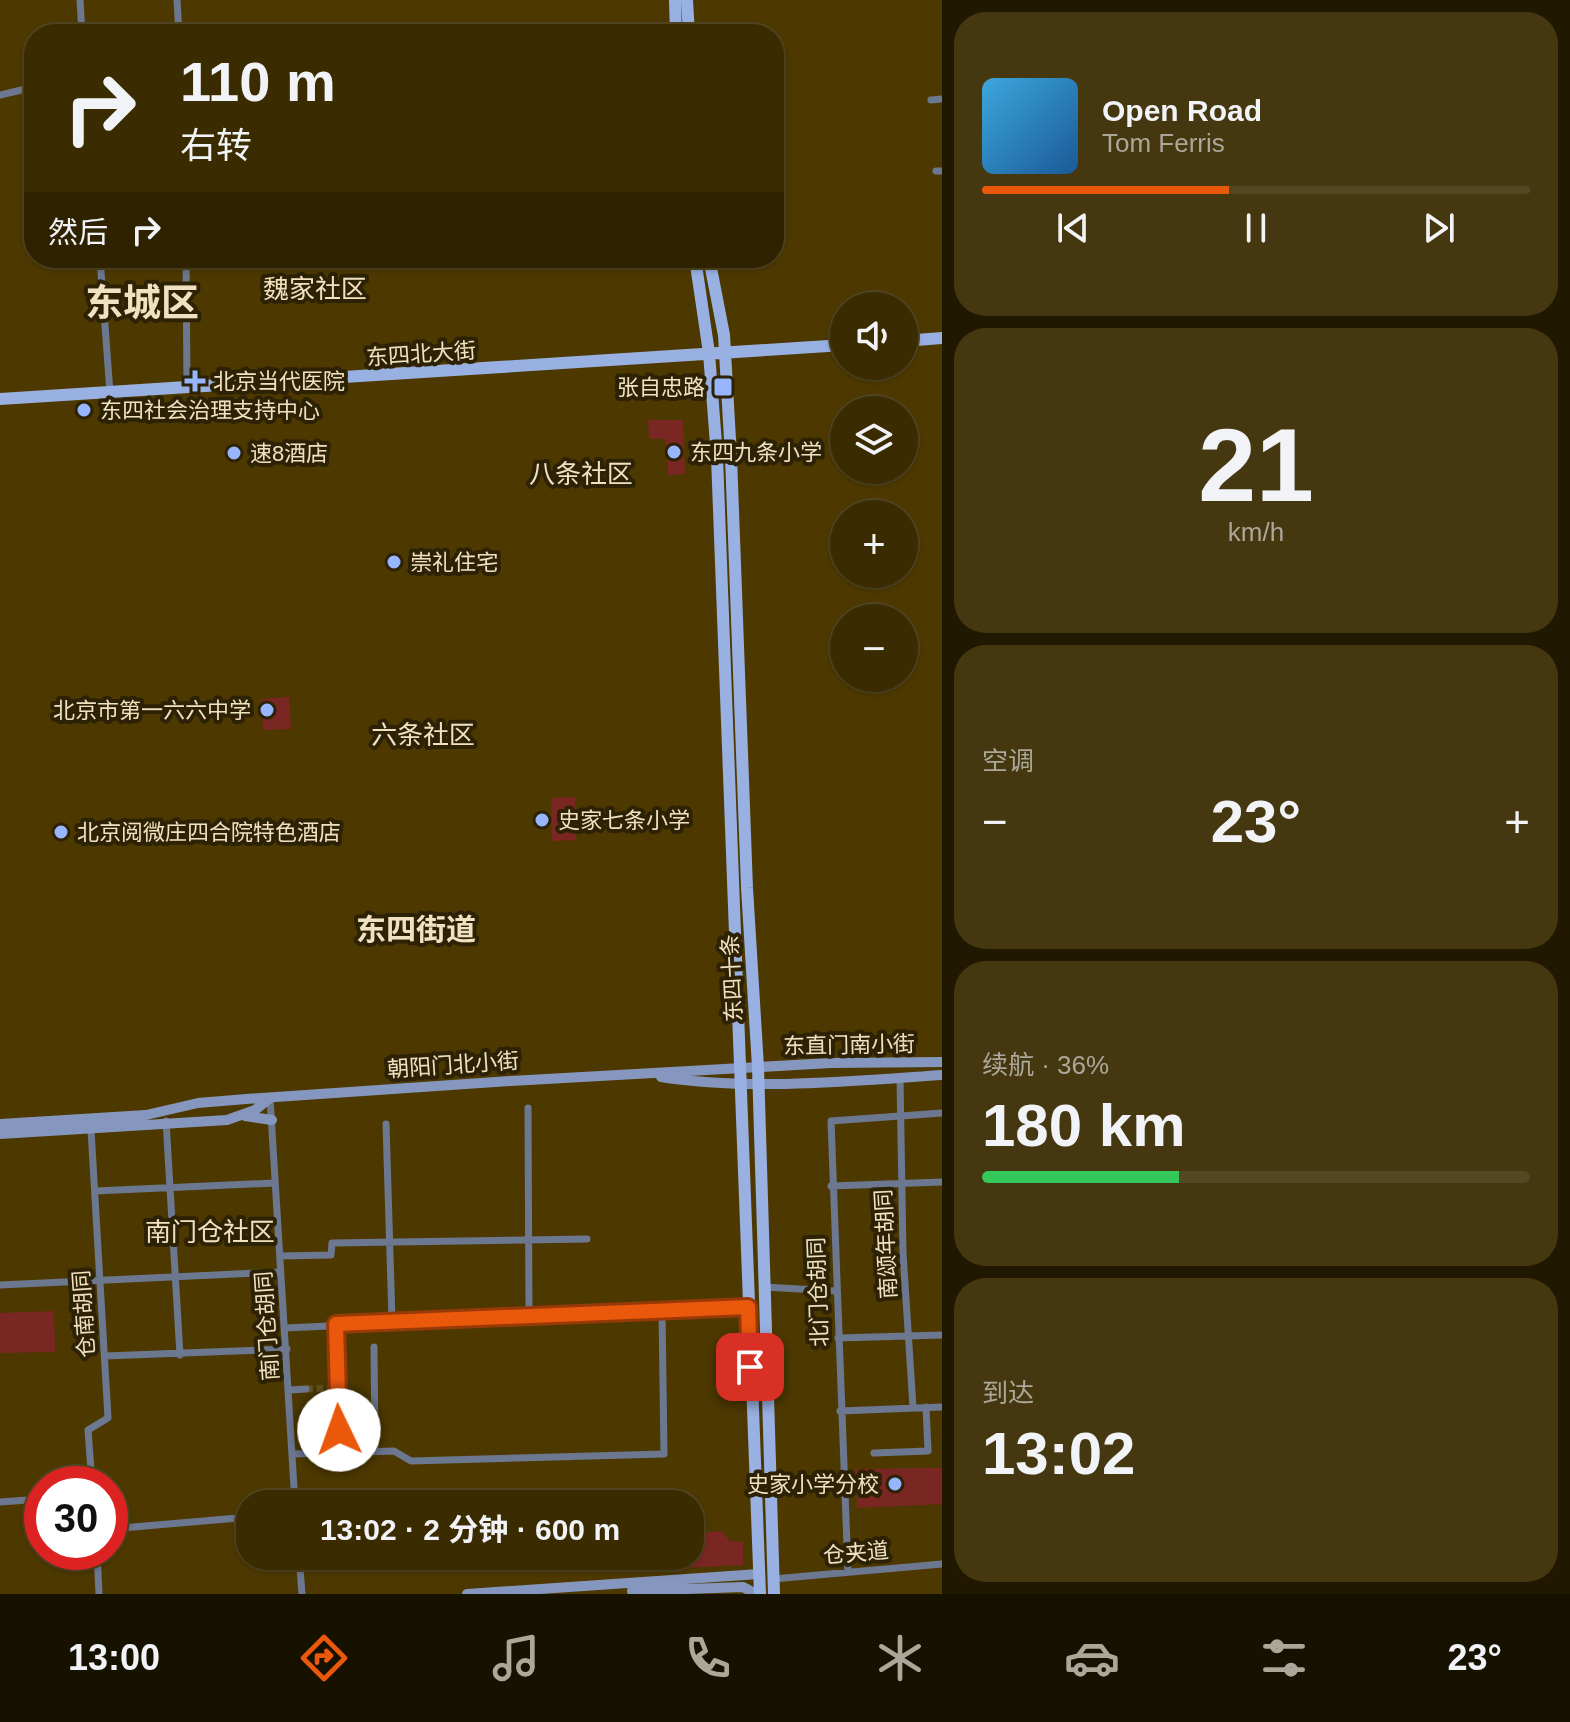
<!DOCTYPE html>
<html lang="zh">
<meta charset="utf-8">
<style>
body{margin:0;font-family:Helvetica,"Noto Sans SC",sans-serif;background:#45370f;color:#f1f3f6;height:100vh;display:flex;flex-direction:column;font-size:30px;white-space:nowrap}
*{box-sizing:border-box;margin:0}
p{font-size:26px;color:#aba799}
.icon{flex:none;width:44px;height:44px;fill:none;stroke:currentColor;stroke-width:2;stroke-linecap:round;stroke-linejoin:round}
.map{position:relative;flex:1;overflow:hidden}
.details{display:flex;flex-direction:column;gap:12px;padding:12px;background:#201800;width:628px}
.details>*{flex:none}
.top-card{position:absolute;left:24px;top:24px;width:760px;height:244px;border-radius:32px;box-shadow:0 2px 6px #0004,0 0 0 2px #544722;background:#3a2b00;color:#f1f3f6;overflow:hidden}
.buttons{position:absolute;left:830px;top:292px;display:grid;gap:16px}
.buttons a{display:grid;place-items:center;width:88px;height:88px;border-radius:50%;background:#3a2b00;box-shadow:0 2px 6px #0004,0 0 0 2px #544722;font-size:40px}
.speed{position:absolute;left:24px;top:1466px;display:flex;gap:16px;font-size:40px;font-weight:700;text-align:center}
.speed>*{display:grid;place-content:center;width:104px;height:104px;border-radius:50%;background:#3a2b00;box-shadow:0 2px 6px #0004,0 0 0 2px #544722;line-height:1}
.speed .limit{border:12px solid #d22;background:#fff;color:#111}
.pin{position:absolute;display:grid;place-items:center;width:68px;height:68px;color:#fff;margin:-34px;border-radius:16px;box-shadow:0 4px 12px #0006}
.me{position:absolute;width:88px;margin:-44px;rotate:357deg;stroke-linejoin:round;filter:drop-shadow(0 0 6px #0008)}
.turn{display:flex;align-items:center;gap:28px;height:168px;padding:0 24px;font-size:36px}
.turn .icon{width:104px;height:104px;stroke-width:2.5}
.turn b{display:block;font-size:56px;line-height:68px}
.then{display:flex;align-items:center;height:76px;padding:0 24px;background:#0003;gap:16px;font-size:30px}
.big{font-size:60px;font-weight:700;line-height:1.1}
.details .tile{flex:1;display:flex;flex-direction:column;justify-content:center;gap:12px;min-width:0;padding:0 28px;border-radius:32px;background:#45370f}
.details .dial{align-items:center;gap:0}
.dial b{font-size:104px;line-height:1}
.song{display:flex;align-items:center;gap:24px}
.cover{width:96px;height:96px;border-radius:12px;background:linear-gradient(135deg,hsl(200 70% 55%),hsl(210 70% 35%))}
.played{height:8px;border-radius:4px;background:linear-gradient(90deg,#ea580c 45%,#544722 45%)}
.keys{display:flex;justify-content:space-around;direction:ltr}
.heat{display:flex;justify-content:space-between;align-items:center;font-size:44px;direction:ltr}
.charge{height:12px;border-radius:6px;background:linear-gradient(90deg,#34c759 36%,#544722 0)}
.trip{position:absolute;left:236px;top:1490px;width:468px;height:80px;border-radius:32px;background:#3a2b00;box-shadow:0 2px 6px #0004,0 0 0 2px #544722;font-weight:700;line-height:80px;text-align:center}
.dock{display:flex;height:128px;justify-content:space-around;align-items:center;background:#171100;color:#aba799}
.dock .icon{width:56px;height:56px}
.dock .current{color:#ea580c}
.dock b{font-size:36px;color:#f1f3f6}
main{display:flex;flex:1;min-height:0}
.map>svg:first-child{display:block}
.green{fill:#7a2723}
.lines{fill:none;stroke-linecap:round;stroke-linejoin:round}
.street-tunnel{stroke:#65521d;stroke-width:7;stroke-dasharray:7 3.5;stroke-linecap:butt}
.street{stroke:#6c7790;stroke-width:7}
.secondary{stroke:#8697bf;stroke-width:10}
.primary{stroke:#99b0e2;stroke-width:12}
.route-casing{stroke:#983908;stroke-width:20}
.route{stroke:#ea580c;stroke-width:14}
.poi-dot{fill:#97b6fd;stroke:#2d2205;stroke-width:3}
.labels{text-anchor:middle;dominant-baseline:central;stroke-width:8;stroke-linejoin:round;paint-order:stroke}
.street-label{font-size:22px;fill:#f0e1c0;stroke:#2d2205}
.poi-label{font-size:22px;fill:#f0e1c0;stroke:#2d2205;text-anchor:start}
.quarter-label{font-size:26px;fill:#f0e1c0;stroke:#2d2205}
.district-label{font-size:30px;font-weight:bold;fill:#f0e1c0;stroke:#2d2205}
.town-label{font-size:38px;font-weight:bold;fill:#f0e1c0;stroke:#2d2205}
</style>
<main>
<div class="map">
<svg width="942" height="1594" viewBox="0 0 942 1594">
<rect width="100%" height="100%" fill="#4d3900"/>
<path class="green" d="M683,420l2,54 -17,1 -2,-36h-17l-1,-19z
M289,697l2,32 -28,1 -2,-31z
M575,797l1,43 -24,1 -1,-43z
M54,1311l1,41 -55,1v-40z
M942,1468v36l-85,4 -1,-39z
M721,1531l9,10 13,1v23l-118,6 -2,-15h67v-22z"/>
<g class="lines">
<path class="street-tunnel" d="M306,1389l26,-1"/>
<path class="street" d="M80,0l2,34
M177,0l2,34
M0,95l34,-8
M931,100l11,-1
M936,171h6
M100,258l10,135
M186,258l1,130
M900,1078l3,175 10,154
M270,1098l25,406
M528,1108l1,207
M166,1121l14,234
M386,1124l6,196
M91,1130l17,288 -20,12 4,54
M831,1186l111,-4
M95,1191l180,-8
M280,1256l51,-1 1,-12 255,-4
M0,1285l280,-13
M764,1287l71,4
M336,1324l4,127
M285,1328l463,-21
M838,1338l104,-3
M374,1347l1,104
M105,1356l182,-7
M290,1390l16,-1
M840,1411l102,-4
M874,1453l54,-2 -2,-44
M293,1454l101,-3 17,10 253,-7 -2,-144
M0,1502l42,-3
M110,1529l140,-12
M97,1552l2,42
M299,1556l3,38
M848,1572l-17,-451 111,-8
M773,1579l169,-15"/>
<path class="secondary" d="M661,1077c87,14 193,4 281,-2
M245,1116l27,4
M0,1124l146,-9 52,-12 48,-4 265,-18 320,-18 111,-1
M0,1134l227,-14 28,-10 15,-12
M632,1591l111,-4 13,7
M467,1594l292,-20"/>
<path class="primary" d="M675,0l1,34
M687,0l2,34
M695,258l14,95 8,104 43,1137
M709,258l15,77 7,122 16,431 11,179 16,527
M904,341l38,-3
M0,399l844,-54"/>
</g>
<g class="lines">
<g class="route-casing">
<path id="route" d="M339,1430l-3,-106 412,-17 2,60"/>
</g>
<use href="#route" class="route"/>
</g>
<g class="poi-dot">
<path d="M191 369h8v8h8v8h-8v8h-8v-8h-8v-8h8z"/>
<rect x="713" y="377" width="20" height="20" rx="4"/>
<circle cx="84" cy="410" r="8"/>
<circle cx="674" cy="452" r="8"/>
<circle cx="234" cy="453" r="8"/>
<circle cx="394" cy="562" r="8"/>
<circle cx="267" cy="710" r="8"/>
<circle cx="542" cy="820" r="8"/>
<circle cx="61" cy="832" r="8"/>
<circle cx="895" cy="1484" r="8"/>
</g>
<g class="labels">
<g class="street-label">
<text transform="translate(421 354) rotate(-4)">东四北大街</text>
<text transform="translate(732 978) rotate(-93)">东四十条</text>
<text transform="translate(849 1045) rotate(-1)">东直门南小街</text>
<text transform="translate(453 1065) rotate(-4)">朝阳门北小街</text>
<text transform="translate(886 1244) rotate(-93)">南颂年胡同</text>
<text transform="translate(818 1292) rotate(-92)">北门仓胡同</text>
<text transform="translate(84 1314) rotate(-94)">仓南胡同</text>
<text transform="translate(267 1326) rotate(-94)">南门仓胡同</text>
<text transform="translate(856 1553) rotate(-5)">仓夹道</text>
</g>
<g class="poi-label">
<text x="213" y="381">北京当代医院</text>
<text x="705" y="387" text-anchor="end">张自忠路</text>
<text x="100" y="410">东四社会治理支持中心</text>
<text x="690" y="452">东四九条小学</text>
<text x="250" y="453">速8酒店</text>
<text x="410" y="562">崇礼住宅</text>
<text x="251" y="710" text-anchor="end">北京市第一六六中学</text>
<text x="558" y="820">史家七条小学</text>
<text x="77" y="832">北京阅微庄四合院特色酒店</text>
<text x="879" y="1484" text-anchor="end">史家小学分校</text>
</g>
<g class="quarter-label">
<text x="315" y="289">魏家社区</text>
<text x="581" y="474">八条社区</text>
<text x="423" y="735">六条社区</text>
<text x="210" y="1232">南门仓社区</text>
</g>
<g class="district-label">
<text x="416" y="929">东四街道</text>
</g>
<g class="town-label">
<text x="142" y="303">东城区</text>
</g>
</g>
</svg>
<div class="buttons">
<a><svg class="icon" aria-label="sound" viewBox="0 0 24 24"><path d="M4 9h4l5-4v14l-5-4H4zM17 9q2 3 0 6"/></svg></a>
<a><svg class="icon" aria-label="layers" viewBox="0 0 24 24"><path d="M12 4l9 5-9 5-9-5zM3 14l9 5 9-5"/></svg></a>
<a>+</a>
<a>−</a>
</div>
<div class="speed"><div class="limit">30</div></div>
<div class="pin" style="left:750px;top:1367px;background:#d93025"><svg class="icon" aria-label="arrive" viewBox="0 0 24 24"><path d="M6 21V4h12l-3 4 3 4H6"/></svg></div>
<svg class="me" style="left:339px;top:1430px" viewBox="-20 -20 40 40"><circle r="19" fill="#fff"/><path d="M0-13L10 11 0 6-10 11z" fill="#ea580c"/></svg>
<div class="trip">13:02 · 2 分钟 · 600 m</div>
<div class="top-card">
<div class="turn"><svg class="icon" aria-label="right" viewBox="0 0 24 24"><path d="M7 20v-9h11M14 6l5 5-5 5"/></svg><div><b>110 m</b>右转</div></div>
<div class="then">然后<svg class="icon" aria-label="right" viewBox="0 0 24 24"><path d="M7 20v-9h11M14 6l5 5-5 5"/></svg></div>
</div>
</div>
<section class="details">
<div class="tile">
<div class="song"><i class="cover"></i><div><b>Open Road</b><p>Tom Ferris</p></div></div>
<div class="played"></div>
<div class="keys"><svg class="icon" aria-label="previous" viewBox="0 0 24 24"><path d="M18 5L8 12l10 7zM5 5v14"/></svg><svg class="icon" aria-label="pause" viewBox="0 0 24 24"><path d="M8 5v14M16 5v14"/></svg><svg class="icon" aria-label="next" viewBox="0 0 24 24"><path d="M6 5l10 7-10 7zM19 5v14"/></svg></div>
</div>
<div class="tile dial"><b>21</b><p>km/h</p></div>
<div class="tile"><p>空调</p>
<div class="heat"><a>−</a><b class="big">23°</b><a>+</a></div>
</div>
<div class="tile"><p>续航 · 36%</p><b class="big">180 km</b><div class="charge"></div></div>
<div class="tile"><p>到达</p><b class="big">13:02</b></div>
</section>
</main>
<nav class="dock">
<b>13:00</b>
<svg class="icon current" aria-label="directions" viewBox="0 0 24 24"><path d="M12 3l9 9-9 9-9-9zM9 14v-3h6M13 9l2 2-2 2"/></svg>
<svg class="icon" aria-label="music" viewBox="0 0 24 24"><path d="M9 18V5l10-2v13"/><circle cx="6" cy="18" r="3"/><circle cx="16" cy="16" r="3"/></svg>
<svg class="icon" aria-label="phone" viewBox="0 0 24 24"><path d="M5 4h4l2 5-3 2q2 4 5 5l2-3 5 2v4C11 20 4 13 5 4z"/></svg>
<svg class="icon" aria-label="climate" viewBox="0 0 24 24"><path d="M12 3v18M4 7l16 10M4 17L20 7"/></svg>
<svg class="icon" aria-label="car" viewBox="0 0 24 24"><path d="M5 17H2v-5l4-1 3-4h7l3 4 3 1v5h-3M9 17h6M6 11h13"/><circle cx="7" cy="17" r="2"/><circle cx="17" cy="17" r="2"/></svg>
<svg class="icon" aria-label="filters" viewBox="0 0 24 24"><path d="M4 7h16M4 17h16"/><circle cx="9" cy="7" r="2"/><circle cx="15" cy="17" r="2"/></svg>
<b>23°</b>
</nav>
